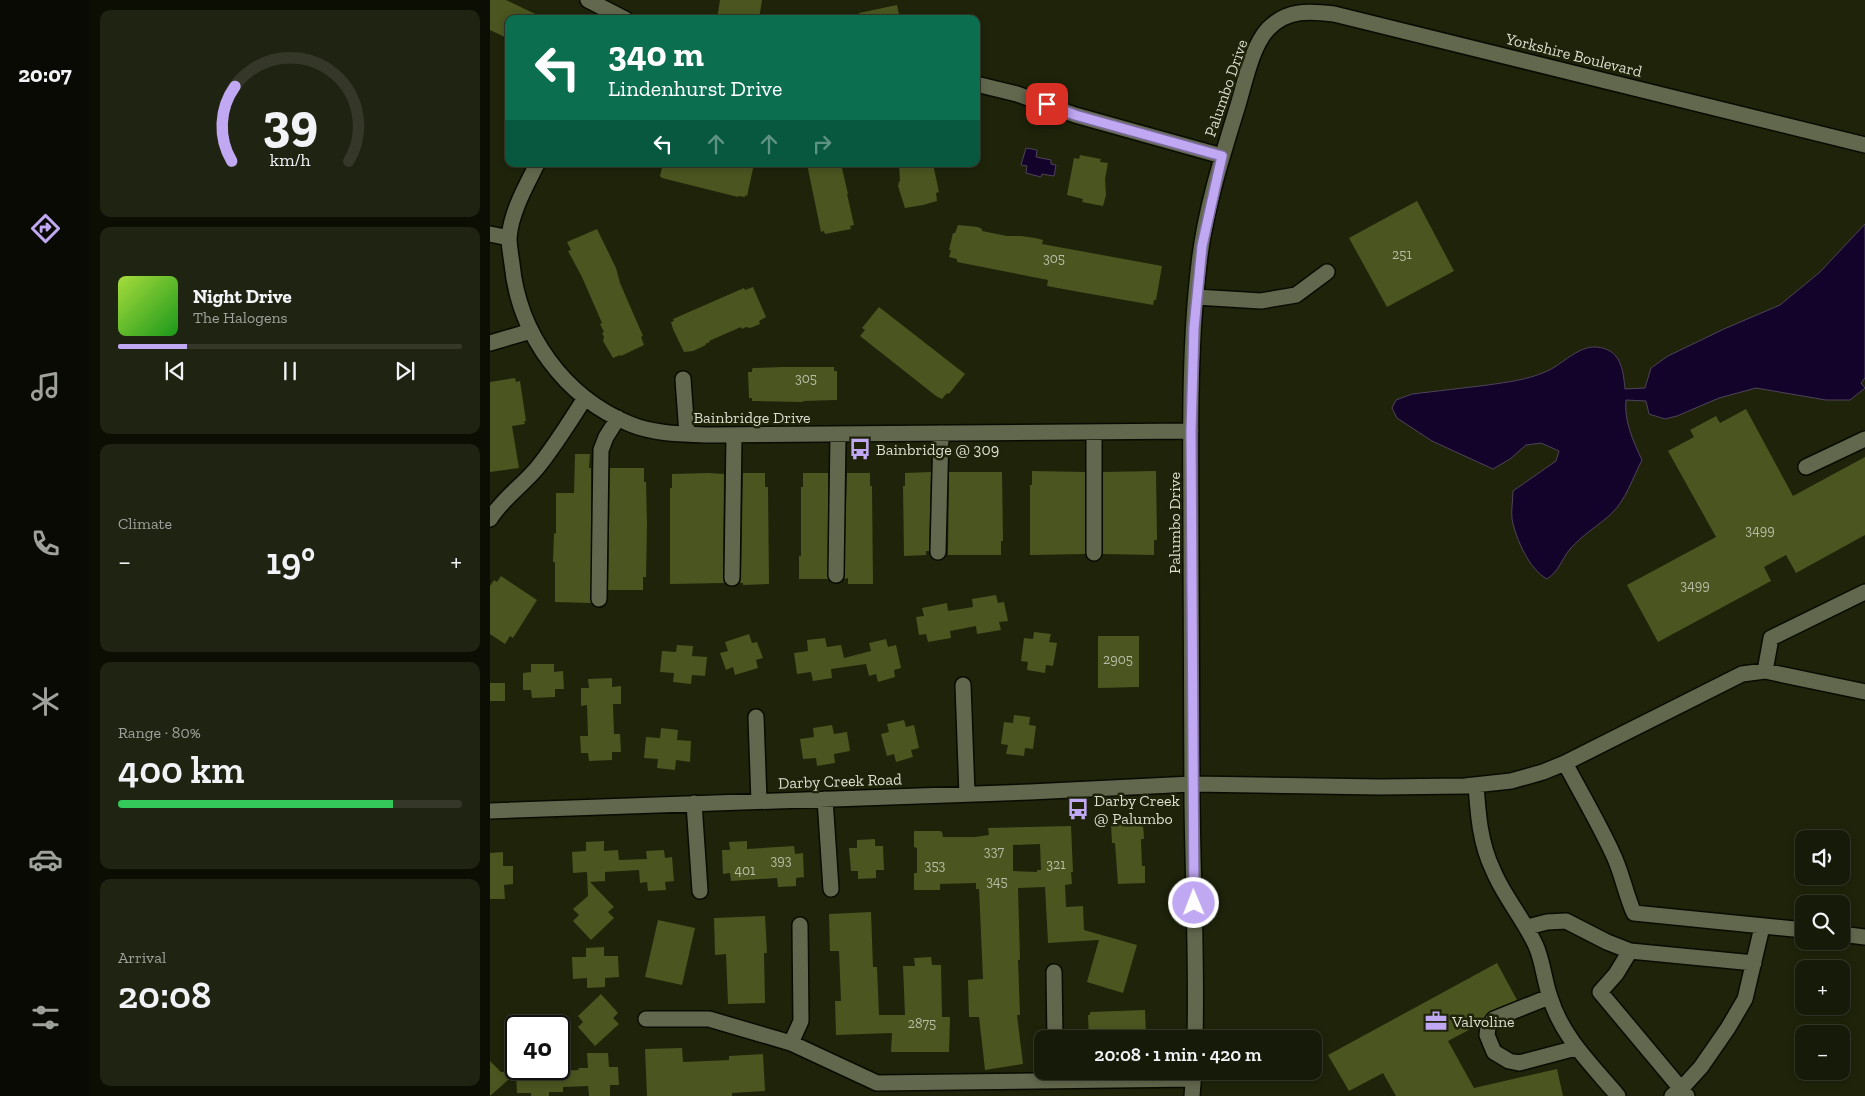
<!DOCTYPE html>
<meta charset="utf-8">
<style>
body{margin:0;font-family:"Zilla Slab",serif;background:#1f2312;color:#f1f3f6;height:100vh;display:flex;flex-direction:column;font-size:19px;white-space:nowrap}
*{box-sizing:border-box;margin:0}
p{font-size:16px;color:#9ea19c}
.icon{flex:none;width:28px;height:28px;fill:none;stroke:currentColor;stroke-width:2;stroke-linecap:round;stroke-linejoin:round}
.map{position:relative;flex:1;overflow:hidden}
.drawer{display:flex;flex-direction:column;gap:10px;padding:10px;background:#0c0e04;width:400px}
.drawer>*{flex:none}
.hud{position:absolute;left:15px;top:15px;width:475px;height:152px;border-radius:10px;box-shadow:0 2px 8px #0003,0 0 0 1px #353829;background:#0b6e4f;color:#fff;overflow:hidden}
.fabs{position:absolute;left:1305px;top:830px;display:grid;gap:10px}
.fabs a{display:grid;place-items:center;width:55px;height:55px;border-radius:10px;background:#161a08;box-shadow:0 2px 8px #0003,0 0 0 1px #353829;font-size:25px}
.speed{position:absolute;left:15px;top:1015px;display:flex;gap:10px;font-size:25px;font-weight:700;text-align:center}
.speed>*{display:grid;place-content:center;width:65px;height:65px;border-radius:50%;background:#161a08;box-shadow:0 2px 8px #0003,0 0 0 1px #353829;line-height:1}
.speed .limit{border:2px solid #111;border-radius:8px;background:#fff;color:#111}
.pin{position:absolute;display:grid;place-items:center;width:42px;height:42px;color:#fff;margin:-21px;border-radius:10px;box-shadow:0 2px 8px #0006}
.me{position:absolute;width:55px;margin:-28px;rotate:359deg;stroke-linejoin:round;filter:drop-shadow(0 0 4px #0008)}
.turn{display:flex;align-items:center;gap:18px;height:105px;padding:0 20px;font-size:22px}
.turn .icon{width:65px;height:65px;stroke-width:2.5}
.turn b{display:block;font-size:35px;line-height:42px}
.lanes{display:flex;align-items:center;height:48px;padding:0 20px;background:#0003;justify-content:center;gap:25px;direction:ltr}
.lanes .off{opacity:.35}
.big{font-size:38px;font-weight:600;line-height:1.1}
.drawer .card{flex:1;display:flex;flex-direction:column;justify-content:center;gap:8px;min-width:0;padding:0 18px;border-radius:10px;background:#1f2312}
.drawer .dial{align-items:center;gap:0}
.dial svg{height:130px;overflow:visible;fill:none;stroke:#353829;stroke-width:7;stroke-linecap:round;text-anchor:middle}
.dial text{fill:#f1f3f6;stroke:none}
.song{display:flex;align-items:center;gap:15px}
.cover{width:60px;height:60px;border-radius:8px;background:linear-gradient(135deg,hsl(80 70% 55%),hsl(120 70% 35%))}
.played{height:5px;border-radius:2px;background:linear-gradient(90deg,#c1a8f3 20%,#353829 20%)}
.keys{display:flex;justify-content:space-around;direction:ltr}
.heat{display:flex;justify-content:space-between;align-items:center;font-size:28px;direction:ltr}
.charge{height:8px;border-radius:4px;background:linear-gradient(90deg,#34c759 80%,#353829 0)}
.trip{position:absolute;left:544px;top:1030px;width:288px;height:50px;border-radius:10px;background:#161a08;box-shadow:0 2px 8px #0003,0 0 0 1px #353829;font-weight:600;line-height:50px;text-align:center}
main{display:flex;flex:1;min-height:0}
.menu{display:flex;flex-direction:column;width:90px;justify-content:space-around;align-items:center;background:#090a03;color:#9ea19c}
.menu .icon{width:35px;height:35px}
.menu .active{color:#c1a8f3}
.menu b{font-size:22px;color:#f1f3f6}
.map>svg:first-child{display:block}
.water{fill:#130229;stroke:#4f445b}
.building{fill:#4a5520;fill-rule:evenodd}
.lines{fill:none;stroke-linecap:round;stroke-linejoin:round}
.minor-casing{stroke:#080c00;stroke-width:18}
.minor{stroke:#62684d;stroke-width:15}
.route-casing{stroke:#7d6d9e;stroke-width:12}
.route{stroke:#c1a8f3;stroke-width:9}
.labels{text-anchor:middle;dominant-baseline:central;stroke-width:5;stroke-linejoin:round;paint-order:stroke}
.number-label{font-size:14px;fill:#b7bca4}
.street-label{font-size:16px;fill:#dbdfd0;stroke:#1e230a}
.poi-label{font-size:16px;fill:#dbdfd0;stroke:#1e230a;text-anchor:start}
</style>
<main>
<nav class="menu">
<b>20:07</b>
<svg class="icon active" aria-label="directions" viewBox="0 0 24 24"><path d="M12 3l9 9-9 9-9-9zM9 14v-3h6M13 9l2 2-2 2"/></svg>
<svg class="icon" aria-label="music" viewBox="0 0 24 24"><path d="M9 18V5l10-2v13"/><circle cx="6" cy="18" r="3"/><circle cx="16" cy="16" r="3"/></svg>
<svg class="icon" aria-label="phone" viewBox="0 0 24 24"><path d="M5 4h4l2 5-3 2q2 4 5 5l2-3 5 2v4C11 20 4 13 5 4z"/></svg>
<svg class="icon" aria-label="climate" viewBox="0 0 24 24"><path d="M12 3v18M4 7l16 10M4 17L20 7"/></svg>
<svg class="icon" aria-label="car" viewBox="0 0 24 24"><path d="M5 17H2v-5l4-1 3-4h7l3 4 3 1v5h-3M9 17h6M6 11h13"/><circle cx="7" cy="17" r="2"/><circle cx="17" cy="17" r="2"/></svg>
<svg class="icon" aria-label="filters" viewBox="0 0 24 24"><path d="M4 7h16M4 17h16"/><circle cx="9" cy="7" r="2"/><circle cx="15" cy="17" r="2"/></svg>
</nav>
<section class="drawer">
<div class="card dial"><svg viewBox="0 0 100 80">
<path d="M14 69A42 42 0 1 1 86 69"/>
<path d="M14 69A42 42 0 0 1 16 23" stroke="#c1a8f3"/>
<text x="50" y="56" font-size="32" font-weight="700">39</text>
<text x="50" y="72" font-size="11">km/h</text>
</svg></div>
<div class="card">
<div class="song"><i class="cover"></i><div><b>Night Drive</b><p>The Halogens</p></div></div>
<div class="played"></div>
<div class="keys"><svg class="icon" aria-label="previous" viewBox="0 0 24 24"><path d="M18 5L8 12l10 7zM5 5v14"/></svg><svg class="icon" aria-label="pause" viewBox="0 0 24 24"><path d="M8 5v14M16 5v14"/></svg><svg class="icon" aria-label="next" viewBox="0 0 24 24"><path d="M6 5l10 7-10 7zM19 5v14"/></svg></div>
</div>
<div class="card"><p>Climate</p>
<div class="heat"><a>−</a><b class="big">19°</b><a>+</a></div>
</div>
<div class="card"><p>Range · 80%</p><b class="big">400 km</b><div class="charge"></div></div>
<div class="card"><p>Arrival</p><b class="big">20:08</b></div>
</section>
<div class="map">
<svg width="1375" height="1096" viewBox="0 0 1375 1096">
<rect width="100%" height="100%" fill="#1e230a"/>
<path class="water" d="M536,148l11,2 -1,7 15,3v4l5,1 -2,11 -12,-2 -1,3 -15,-4 1,-7 -6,-1z
M1375,224v154l-4,5 4,5 -15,12h-24l-70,-12 -37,10 -42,18 -12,3 -16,-5 -3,-13 -20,-1c-2,21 7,41 16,60 -9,17 -16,40 -31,54 -13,12 -29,21 -41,35 -9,11 -10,21 -23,30 -18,-10 -31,-40 -35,-60 -1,-9 1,-19 1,-28l43,-30 3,-10 -18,-8 -15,2 -16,14 -17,10 -61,-28 -35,-23 -5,-10 4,-8 16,-6c26,-3 51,-6 76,-9 19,-3 39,-5 57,-13 16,-6 32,-26 51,-25 25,2 27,22 29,42l20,-1 6,-20 17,-12 56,-27 56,-24 40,-33z"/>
<path class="building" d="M0,0h16l40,19h-37v20l-19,-9z
M230,0h42l-3,19h-42z
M407,5l3,14h-41v-6z
M590,155l21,4 -1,3 8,1 -3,16 1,16 -3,11 -21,-4 1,-3 -16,-4 7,-37 5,1z
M173,164h91l-7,32 -2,-1v2l-7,-1v1l-76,-19 -2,-2z
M317,164h34l7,30h-1l7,31 -4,1 1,3 -26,5 -1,-3 -3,1z
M409,164h34l6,28 -3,1 1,8 -14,4 -18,3 -7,-22 1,-4 1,-1z
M927,201l37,70 -67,36 -38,-69z
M468,225l20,2 4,2v2l25,5h14l14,2 8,2 -1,4 120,22 -6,34h-2l-1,5 -79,-14 -27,-5 1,-6 -91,-18v-3l-8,-2 2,-7h-2l4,-17h2z
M107,229l19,39 4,15 23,53 -2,1 3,8 -23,11 -1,-1 -7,3 -10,-17 1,-4 -2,-4 2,-1 -4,-8 2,-1 -20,-46 -14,-26 3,-1 -4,-8z
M263,287l13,30 -7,4 1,3 -10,4 -4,-1 -4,2 -1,-2 -32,14 1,1 -5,2 1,1 -13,6 -9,1 -11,-23 -2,-7 3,-1 -1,-2 71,-31 1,2z
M389,307l86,67 -16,20 -2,-1 -5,6 -6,-3 -76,-60 5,-6 -3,-2z
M293,367h51v4h3v29l-34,1v1l-51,-1v-3h-3l-1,-26h4v-3l1,-1z
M25,378l1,4 4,-1 6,40h-2l1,3 -13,2 7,42 -29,4v-90z
M1256,409l47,87 72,-39v78l-69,38 -10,-18 -22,12 7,14 -113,61 -31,-57 89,-48 -48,-86 26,-14 -4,-7 26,-14 4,7z
M85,454h15l-1,14h2v135l-36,-1v-40h-2l1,-29 2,1v-41h18z
M120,468h34v14h2l1,42 -1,53h-3v13h-35z
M542,471l53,1v82l-55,1v-70h2z
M666,471l1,69h-3v15l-51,-1v-82z
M441,472l-2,79h-3v4l-22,1 -1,-70h2v-13z
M459,472h53l1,69h-2v14h-53z
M218,473l16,1 -1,104 1,5 -54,1v-96h2v-14z
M253,473h22v14h3l1,97 -26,1v-2h-3l1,-5z
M313,473h25v106h-29v-23h2v-69h2z
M357,473h23v13h2l1,98h-25v-6l-4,1z
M11,576l36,24 -24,38 -3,-2 -5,8 -15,-10v-48l4,-6 3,2z
M506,595l2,8 6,-1 4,19 -9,1 2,8 -24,4 -1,-8 -26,5 1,7 -23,4 -2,-8 -7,1 -3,-18 8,-1 -2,-8 25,-5 1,8 25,-4 -1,-8z
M544,632l17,2 -2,8 8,1 -4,23 -7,-1 -1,8 -18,-3 1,-8 -7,-1 3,-23 9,1z
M259,634l3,9 5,-1 6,16 -7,2 2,8 -23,7 -2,-8 -7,3 -6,-17 8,-2 -3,-9z
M608,636h41v51l-41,1z
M335,638l2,9 14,-2 3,13 27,-7 -2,-8 17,-4 2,8 8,-2 5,23 -7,2 1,7 -17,5 -2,-8 -7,2 -3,-12 -35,5 1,9 -19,3 -2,-9 -14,2 -3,-21 14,-2 -1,-11z
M187,645l16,1 -1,10 15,1 -2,19 -13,-1 -1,9 -18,-2 1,-9 -14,-1 2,-21 14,1z
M41,664h23v8l9,-1 1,18h-9v8l-23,1 -1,-8h-8v-17l8,-1z
M122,678v9l9,-1v18h-8l1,30h6l1,18h-9v8l-23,1 -1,-8h-7l-1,-17h8l-1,-31 -6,1v-18h8l-1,-9z
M0,683h15v18h-15z
M524,715l16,2 -1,8 7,1 -3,23 -8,-1 -1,8 -18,-2 2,-9 -7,-1 3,-22 9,1z
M414,720l2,7 8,-2 5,23 -8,2 2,7 -17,5 -2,-8 -7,2 -6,-22 8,-2 -2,-8z
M342,725l2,9 13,-2 3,19 -16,3 1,9 -18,3 -1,-8 -13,1 -3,-20 14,-2 -1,-9z
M171,728l17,2 -1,10 14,1 -1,21 -14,-2 -1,10 -18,-2 1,-9 -14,-1 2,-21 14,1z
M621,824h32l1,15h-3l1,27h3v17l-27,1 -3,-41h-3z
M581,826l2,46h-2l1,12 -7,1 1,22 17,-1 1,24 53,15 -14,48 -36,-11 12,-42 -51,3 -3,-56 -27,1 2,72h-2l2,55h-3l6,49 -38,6 -6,-53h-10l-1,-37 15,-1 -4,-90h-3v-6l-36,1v6h-26v-17h3v-25l-3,-1v-16h26l2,1 1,5h32l14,-2 -1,-7zM550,844l1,26h-4v2l-24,-1v-26z
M385,839v7h8l1,24h-8v8l-18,1v-8h-7l-2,-23h8v-8z
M114,841v10l14,-1 1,10 28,-1 -1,-8 18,-1 1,8 7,-1 2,24 -9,1 1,8 -18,1 -1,-9 -7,1 -1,-13 -34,2v9l-15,1 24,25 -6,5 6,6 -23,22 -18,-19 6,-6 -6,-6 15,-13 -1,-24 -14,1 -1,-21 14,-1v-9z
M257,841v8l47,-3 1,8 8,-1 1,24 -8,1v8l-18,1 -1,-9 -46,3 -1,-8 -7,1 -1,-24h8l-1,-8z
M13,852v14h10v18l-9,1 1,14h-15v-46z
M381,912l2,55h4l2,48h26l-2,-49h12l-1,-8 17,-1 1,8h9l1,52h8l-1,35h-58l1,-19 -56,2 -1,-34h6l-2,-50h-9l-1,-37z
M275,916l2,37h-3l1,50 -37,1 -2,-50 -11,1 -1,-37z
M168,920l37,8 -13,57 -37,-8z
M114,947v9h14l1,21 -14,1v9l-18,1v-10l-14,1 -1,-22h14v-9z
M1007,963l20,37 -27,11 -10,13 -32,17 26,47 83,-19 6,27h-167l-13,-23 -34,18 -21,-36z
M111,994l17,19 -5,5 6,6 -24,22 -17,-19 5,-5 -5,-6z
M655,1010l1,25h-4v4h-53l-1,-24h2v-3z
M192,1048l1,14 46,-2v-4l34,-2 2,37 -33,2v3h-85l-2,-47z
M97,1053h21l1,14h9l1,18h-9v11h-21l-1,-10 -25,1v5h-14v4h-18v-3h-14l-1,-20 -26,23v-35l11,11h29v-3h18v2l31,-1 -1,-2h10z"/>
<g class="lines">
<g class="minor-casing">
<path id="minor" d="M98,0l37,19
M486,84l41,10 58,21 147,41
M47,164c-11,22 -26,48 -28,74 0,8 2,18 3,26 7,70 52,133 118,160 24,10 52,10 78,11l483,-4
M0,234l19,4
M706,297l65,4 35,-6 31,-23
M0,343l41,-12
M193,379l4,55
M1316,467l59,-28
M0,519c13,-21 32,-33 47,-51 18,-22 33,-47 48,-70
M448,552l3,-119
M604,553v-121
M346,575l2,-140
M242,578l2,-143
M109,599l2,-149 5,-13 12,-19
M1275,671l6,-33 94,-46
M473,685l4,109
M266,717l3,84
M1075,763c16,30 33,59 47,89 10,20 13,41 22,61l170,17
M986,785c2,29 4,58 17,85 11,27 31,49 43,76 7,16 8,34 14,51 12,40 42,68 68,99
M335,799l6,90
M204,803l6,88
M0,811l540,-19 162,-8 188,3 85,-1 46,-5 32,-9 22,-9 177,-89 23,-3 100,21
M1038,927l19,-5 19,-1 41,21 23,9 124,12
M1351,934l24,3
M1140,951l-14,23 -16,18 87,104
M564,972l1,67
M1059,997l-55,22 -6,8 -1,8 7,17 15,9 10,2 57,-15
M156,1019h63l82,24 86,40 316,-4
M705,1039c2,-79 -2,-158 -3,-236 -1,-86 0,-173 -1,-259 0,-91 -3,-188 8,-280 6,-54 23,-107 39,-159 7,-23 14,-59 30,-76 19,-20 42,-18 66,-15l531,131
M301,1043l10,-22 -1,-96
M702,1096l2,-25
M1182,1096l9,-7 20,-22 27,-39 17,-29 17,-72"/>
</g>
<use href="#minor" class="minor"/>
</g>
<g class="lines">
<g class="route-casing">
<path id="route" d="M557,104l28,11 147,41 -20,90 -8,82 -3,103 3,472"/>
</g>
<use href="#route" class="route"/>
</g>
<defs>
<g id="bus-bare" transform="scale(1.725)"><path d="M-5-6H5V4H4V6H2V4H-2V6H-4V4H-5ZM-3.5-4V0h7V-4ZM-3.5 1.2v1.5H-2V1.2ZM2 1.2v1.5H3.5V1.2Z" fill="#c1a8f3" stroke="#1e230a" stroke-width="2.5" paint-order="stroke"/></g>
<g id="office-bare" transform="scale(1.725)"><path d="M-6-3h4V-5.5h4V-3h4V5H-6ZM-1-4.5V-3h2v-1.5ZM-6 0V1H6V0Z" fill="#c1a8f3" stroke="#1e230a" stroke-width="2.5" paint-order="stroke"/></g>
</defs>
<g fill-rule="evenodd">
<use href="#bus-bare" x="370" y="449"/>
<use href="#bus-bare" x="588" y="809"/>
<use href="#office-bare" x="946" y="1021"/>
</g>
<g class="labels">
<g class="number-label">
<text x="912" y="254">251</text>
<text x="564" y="258">305</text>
<text x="316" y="378">305</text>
<text x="1270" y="530">3499</text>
<text x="1205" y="585">3499</text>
<text x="628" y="659">2905</text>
<text x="504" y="851">337</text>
<text x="291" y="860">393</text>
<text x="566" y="864">321</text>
<text x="445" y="865">353</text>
<text x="255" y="870">401</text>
<text x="507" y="881">345</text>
<text x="432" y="1023">2875</text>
</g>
<g class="street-label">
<text transform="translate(1084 55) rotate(14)">Yorkshire Boulevard</text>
<text transform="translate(736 88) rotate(-71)">Palumbo Drive</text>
<text x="262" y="417">Bainbridge Drive</text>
<text transform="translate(684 523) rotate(-90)">Palumbo Drive</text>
<text transform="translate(350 781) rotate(-2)">Darby Creek Road</text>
</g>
<g class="poi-label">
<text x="386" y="449">Bainbridge @ 309</text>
<text x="604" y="800">Darby Creek<tspan x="604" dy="18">@ Palumbo</tspan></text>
<text x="962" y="1021">Valvoline</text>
</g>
</g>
</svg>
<div class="fabs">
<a><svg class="icon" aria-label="sound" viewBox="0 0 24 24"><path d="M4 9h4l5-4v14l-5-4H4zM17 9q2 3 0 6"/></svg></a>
<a><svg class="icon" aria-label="search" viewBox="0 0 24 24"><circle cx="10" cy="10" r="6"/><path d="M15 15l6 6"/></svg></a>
<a>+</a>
<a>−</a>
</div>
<div class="speed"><div class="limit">40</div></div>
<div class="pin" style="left:557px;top:104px;background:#d93025"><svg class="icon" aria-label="arrive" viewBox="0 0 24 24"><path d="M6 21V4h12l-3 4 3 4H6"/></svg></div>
<svg class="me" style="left:704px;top:903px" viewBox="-20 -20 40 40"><circle r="17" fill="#c1a8f3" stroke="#fff" stroke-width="3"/><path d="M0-11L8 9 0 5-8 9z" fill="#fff"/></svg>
<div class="trip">20:08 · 1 min · 420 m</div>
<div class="hud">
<div class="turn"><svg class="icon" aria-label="left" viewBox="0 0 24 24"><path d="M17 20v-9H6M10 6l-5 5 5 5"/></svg><div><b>340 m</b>Lindenhurst Drive</div></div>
<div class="lanes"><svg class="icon" aria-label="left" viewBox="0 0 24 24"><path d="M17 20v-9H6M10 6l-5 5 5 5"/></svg><svg class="icon off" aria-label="ahead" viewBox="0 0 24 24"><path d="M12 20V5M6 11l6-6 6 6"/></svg><svg class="icon off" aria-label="ahead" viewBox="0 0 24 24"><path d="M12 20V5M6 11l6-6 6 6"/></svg><svg class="icon off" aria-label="right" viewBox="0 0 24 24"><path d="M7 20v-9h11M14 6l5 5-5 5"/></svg></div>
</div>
</div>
</main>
